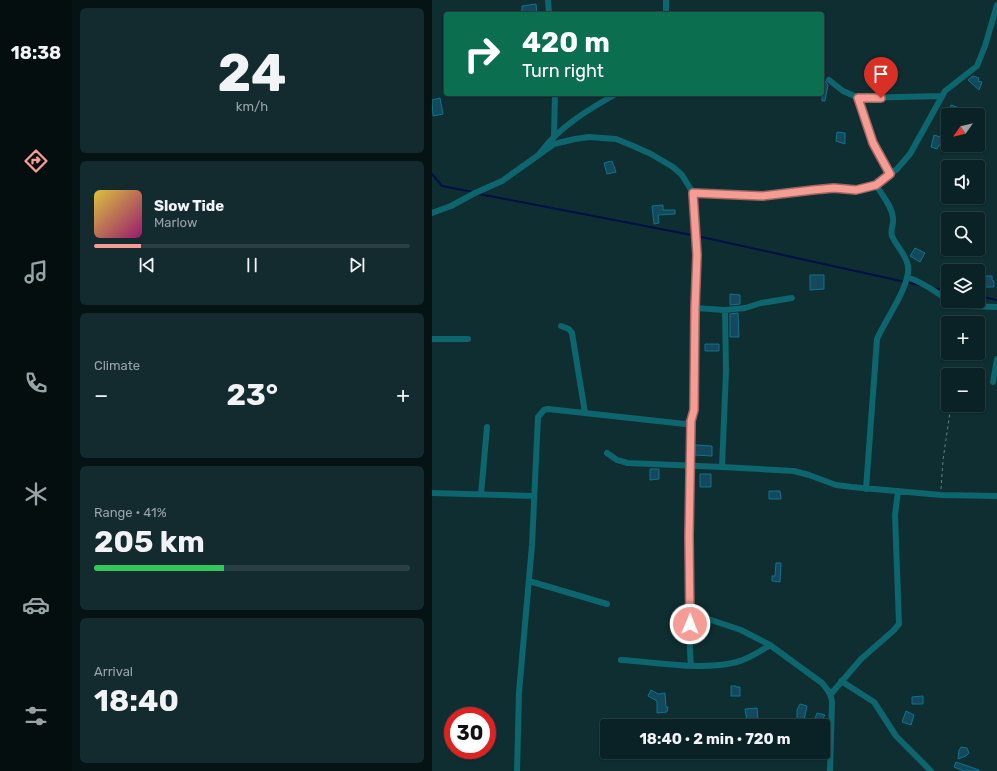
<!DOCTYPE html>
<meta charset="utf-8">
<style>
body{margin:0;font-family:Rubik,sans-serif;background:#132a2e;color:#f1f3f6;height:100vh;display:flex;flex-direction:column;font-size:15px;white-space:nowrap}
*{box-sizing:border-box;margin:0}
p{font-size:13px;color:#99a4a7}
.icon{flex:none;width:22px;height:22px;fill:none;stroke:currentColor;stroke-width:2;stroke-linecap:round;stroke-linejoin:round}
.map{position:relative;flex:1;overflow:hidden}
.panel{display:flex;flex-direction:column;gap:8px;padding:8px;background:#061315;width:360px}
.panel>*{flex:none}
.hud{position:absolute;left:12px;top:12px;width:380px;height:84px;border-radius:4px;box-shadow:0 1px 3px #0004,0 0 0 1px #2a3f43;background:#0b6e4f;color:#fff;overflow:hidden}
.needle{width:26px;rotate:236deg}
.tools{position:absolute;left:509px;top:108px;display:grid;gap:8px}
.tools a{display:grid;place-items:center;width:44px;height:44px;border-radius:4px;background:#0a2226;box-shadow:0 1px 3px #0004,0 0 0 1px #2a3f43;font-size:20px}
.speed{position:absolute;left:12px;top:707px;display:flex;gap:8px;font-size:20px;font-weight:700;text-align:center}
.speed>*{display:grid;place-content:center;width:52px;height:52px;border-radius:50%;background:#0a2226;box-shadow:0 1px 3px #0004,0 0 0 1px #2a3f43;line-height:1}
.speed .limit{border:6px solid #d22;background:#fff;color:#111}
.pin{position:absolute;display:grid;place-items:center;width:34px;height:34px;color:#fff;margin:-41px -17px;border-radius:50% 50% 50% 0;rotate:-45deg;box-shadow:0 0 4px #0007}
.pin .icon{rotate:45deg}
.me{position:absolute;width:44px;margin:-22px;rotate:1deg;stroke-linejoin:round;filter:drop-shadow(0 0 3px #0008)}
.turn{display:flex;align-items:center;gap:14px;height:84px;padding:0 12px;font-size:18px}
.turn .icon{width:52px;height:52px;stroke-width:2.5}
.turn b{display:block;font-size:28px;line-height:34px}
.big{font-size:30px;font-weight:700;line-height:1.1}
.panel .tile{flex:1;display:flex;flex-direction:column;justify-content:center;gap:6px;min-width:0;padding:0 14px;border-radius:6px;background:#132a2e}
.panel .dial{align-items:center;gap:0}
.dial b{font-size:52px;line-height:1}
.song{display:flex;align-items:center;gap:12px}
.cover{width:48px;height:48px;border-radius:6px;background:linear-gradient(135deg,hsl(50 70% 55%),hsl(320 70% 35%))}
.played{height:4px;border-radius:2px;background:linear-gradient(90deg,#f59c94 15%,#2a3f43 15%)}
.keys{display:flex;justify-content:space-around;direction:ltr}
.heat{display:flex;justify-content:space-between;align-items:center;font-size:22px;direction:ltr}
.charge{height:6px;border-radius:3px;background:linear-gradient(90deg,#34c759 41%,#2a3f43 0)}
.trip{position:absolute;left:168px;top:719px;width:230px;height:40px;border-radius:4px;background:#0a2226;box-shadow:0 1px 3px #0004,0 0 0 1px #2a3f43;font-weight:700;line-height:40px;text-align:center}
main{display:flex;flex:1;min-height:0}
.dock{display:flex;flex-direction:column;width:72px;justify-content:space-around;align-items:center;background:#040e0f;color:#99a4a7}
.dock .icon{width:28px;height:28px}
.dock .current{color:#f59c94}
.dock b{font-size:18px;color:#f1f3f6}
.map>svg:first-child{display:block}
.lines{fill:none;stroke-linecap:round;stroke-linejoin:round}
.stream{stroke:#030f46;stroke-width:2}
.building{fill:#13495b;stroke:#0e7391}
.path{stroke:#5c8286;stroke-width:1;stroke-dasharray:3 3;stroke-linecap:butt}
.minor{stroke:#0d656d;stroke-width:6}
.route-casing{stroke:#9f6560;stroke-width:10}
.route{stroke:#f59c94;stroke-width:7}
</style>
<main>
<nav class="dock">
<b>18:38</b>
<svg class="icon current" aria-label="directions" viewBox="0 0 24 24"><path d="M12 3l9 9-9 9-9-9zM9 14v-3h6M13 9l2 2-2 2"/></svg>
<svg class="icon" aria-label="music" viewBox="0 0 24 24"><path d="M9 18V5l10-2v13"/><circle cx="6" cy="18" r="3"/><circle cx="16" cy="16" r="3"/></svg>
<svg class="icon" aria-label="phone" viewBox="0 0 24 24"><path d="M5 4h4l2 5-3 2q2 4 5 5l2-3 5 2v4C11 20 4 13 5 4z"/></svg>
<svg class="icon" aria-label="climate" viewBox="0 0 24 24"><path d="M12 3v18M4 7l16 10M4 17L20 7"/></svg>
<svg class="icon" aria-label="car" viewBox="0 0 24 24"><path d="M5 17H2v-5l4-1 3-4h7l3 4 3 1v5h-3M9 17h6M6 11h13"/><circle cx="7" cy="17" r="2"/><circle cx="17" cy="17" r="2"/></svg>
<svg class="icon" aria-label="filters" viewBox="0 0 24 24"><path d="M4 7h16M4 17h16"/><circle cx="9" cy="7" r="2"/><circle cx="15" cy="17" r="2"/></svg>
</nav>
<section class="panel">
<div class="tile dial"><b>24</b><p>km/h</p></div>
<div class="tile">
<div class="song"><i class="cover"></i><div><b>Slow Tide</b><p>Marlow</p></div></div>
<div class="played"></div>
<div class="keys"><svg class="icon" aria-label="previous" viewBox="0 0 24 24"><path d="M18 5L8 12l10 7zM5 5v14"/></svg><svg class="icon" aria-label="pause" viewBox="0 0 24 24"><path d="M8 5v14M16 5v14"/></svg><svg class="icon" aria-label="next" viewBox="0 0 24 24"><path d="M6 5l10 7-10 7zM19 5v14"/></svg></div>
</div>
<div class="tile"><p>Climate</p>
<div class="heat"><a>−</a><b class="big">23°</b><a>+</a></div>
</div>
<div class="tile"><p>Range · 41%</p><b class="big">205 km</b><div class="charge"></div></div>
<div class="tile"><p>Arrival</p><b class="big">18:40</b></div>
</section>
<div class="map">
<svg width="565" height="771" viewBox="0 0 565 771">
<rect width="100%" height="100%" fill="#0e2e32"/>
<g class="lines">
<path class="stream" d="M0,174l10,12 31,6
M47,194l218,42 222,49
M501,288l15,3
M546,296l19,4"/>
</g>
<path class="building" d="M104,4l1,10h-15v-8z
M541,76l6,2 -1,3 4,1 -3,8 -11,-10z
M390,81h3l3,4 -3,16h-3z
M8,98l3,16 -10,2 -1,-16z
M519,105l25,9v1h-19l-8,-3z
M405,132l8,1v11l-9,-3z
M502,135l13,4 -1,8 -7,-2 -2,4 -6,-2z
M180,161l4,11 -9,2 -3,-11z
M231,205v5h12v4l-17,1 1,8 -5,1 -2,-18z
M483,248l10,5 -5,9 -10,-6z
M378,275h14v14l-14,1z
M550,276h10v4l2,1v6h-12z
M298,294l10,1v9l-10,1z
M306,313l1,24h-9v-23z
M273,344h14v7h-14z
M546,373h6v15h-6z
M263,445l17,1v10l-17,-1z
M218,469h9v10l-9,1z
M268,474h11v13h-11z
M337,491h11l1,8h-12z
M344,563h5l-1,19 -8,-1v-5h3z
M299,686h5v1h4v9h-9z
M219,690l7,4 7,-1 1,14h2l-1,5 -10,1v-12l-9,-5z
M491,696v8h-11v-7z
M368,704l7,2 -3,14 10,1 3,-8 8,2 -4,7h4l-1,4h-27v-16z
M325,708l1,12 -11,1 -2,-12z
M474,711l8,4 -3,10 -9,-3z
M529,747l6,1 2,5 -3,3 -8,3 1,-9z
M524,762l23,8v1h-15l-10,-4z"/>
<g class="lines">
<path class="path" d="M509,489l2,-29 8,-55"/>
<path class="minor" d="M116,0l1,14
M234,14v-14
M397,80l14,11 16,7 83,-2
M427,98l11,38 20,38
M122,136l1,-42
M108,153c19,-26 49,-44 76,-59
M261,193l69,3 51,-6 21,-1 22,1 20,-5 21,-16 13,-15 35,-63 32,-25 8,-20 12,-41
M0,213l19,-7 24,-13 27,-12 52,-37 21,-5 14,-2 27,2 15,6 20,9 22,13 9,8 11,18 2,18 2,44 -2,53 -1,103 -3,10 -6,3 -137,-15 -4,1 -6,7 -6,128 -13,147 -2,79
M475,277c16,5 27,14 41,23
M517,301l15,5 33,1
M263,308l30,2 20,-2 16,-5 31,-5
M129,326l8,3 3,4 13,80
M0,339h36
M561,382l4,-23
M175,453l10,7 11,3 94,4 72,4 15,4 27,10 16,2 89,8 56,1
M290,467l4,-96 -1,-61
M434,489l11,-150c8,-19 34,-54 31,-73 -2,-12 -12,-20 -16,-30 -2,-6 2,-12 1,-18 -1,-12 -11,-23 -17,-33
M0,493l102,3
M49,494l6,-67
M97,581l78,23
M258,613l51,17 29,15 52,38c6,7 9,11 10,19l-2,69
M189,660c37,2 80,11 116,2 12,-3 22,-10 33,-17
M259,666c-2,-20 -1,-39 -1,-58 -1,-63 1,-125 1,-187
M409,681l33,21 22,34 35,35
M399,694l30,-35 32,-28 6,-7 -4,-109 3,-24"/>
</g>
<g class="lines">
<g class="route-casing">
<path id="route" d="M258,624l-1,-87 2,-116 3,-11 1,-102 2,-53 -4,-62 69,3 51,-6 21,-2 22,2 20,-5 14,-11 -17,-31 -15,-45h23"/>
</g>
<use href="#route" class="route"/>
</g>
</svg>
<div class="tools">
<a><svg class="needle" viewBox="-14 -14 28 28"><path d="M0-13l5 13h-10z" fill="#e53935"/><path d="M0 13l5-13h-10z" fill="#99a4a7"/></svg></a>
<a><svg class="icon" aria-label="sound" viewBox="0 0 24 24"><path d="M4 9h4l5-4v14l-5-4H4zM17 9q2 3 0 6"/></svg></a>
<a><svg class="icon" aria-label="search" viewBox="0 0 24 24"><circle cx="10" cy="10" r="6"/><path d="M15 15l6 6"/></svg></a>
<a><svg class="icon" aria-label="layers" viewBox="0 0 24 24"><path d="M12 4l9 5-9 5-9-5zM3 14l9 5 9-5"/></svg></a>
<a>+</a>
<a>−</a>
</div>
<div class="speed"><div class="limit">30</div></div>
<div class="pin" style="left:449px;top:98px;background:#d93025"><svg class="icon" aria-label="arrive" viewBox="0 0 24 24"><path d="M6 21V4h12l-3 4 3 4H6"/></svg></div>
<svg class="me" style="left:258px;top:624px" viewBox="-20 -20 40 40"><circle r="17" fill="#f59c94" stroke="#fff" stroke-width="3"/><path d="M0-11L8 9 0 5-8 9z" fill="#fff"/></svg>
<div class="trip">18:40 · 2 min · 720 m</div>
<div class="hud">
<div class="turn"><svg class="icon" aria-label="right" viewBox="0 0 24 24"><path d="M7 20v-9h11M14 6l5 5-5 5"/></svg><div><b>420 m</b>Turn right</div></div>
</div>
</div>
</main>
